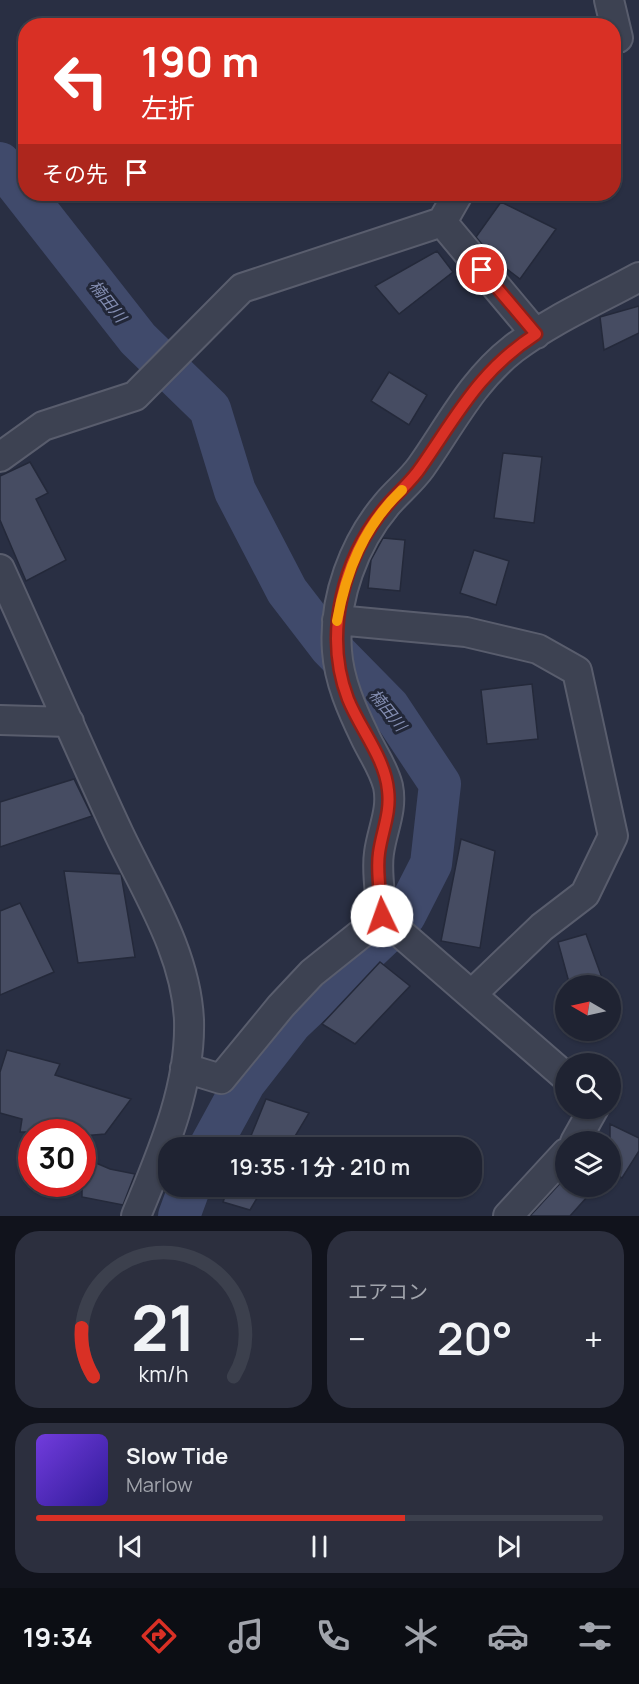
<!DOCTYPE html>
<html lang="ja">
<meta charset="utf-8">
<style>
body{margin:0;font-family:Manrope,"Noto Sans JP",sans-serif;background:#2c2f3e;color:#f1f3f6;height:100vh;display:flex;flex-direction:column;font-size:22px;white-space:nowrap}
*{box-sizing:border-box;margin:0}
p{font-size:20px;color:#a1a4ac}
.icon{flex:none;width:33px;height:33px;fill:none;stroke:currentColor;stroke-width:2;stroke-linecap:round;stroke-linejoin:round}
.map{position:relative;height:1216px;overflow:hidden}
.side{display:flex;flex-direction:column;gap:15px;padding:15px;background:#11131c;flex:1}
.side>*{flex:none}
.banner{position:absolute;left:18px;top:18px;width:603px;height:183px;border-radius:24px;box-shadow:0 2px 4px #0004,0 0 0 2px #3c404d;background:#d93025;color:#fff;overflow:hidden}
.needle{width:39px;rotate:279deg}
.tools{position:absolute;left:555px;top:975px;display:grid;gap:12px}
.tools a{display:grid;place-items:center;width:66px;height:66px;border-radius:50%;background:#1f2332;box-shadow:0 2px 4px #0004,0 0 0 2px #3c404d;font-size:30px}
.speed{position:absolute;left:18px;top:1119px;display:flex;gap:12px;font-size:30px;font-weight:700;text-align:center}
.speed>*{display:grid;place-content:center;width:78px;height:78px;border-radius:50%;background:#1f2332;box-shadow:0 2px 4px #0004,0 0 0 2px #3c404d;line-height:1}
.speed .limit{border:9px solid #d22;background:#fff;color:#111}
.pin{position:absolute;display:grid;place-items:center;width:51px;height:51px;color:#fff;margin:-26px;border:3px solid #fff;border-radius:50%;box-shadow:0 2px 6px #0007}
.me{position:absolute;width:66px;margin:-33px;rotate:357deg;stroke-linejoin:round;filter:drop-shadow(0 0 4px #0008)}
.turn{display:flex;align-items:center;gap:21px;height:126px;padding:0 24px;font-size:27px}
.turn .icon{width:78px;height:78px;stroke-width:2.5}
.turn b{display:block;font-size:42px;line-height:51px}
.then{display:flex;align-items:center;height:57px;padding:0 24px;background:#0003;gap:12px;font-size:22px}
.big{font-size:45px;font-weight:600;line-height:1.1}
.side .card{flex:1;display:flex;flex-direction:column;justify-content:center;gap:9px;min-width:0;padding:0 21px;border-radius:24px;background:#2c2f3e}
.side .dial{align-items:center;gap:0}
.dial svg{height:156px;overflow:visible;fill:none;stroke:#3c404d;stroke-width:7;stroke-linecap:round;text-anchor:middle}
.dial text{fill:#f1f3f6;stroke:none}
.song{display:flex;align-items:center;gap:18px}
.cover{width:72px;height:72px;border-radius:9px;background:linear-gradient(135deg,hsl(260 70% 55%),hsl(250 70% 35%))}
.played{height:6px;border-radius:3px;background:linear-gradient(90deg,#d93025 65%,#3c404d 65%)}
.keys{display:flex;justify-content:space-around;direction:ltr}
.heat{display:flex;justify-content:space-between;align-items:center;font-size:33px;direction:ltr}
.side .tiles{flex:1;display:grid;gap:15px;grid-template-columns:1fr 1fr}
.card:last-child{grid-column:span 2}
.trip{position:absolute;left:158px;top:1137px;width:324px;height:60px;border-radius:24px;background:#1f2332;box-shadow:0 2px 4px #0004,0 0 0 2px #3c404d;font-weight:600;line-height:60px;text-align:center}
.tab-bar{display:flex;height:96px;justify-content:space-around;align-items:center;background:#0c0e14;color:#a1a4ac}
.tab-bar .icon{width:42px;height:42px}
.tab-bar .on{color:#d93025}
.tab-bar b{font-size:27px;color:#f1f3f6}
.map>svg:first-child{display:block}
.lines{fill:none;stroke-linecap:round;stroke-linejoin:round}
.river{stroke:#404a6b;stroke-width:42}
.building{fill:#464c62;stroke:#24293a;stroke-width:1.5}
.minor-casing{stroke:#595d6d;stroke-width:32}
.minor{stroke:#3d4252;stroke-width:28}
.route-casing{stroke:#8d1f18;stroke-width:15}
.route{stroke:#d93025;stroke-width:10}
.slow{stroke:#f59e0b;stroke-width:10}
.labels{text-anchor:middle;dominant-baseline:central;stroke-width:6;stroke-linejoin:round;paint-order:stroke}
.water-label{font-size:16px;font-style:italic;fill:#848eb2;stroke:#222738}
</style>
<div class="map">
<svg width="639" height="1216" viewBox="0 0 639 1216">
<rect width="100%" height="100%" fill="#292f43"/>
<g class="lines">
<path class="river" d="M0,163l138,176 72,70 25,82 52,100 43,56 59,60 51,77 -9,80 -26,51 -114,108 -46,59 -36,66
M179,1216l11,-30"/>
</g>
<path class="building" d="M501,202l55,27 -36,50 -25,-19 -19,-23z
M437,251l16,21 -54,42 -24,-28z
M639,306v27l-35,17 -4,-33z
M389,372l38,23 -18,30 -38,-24z
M503,453l39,4 -8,66 -40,-5z
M30,462l18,31 -12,6 30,61 -40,21 -26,-61v-44z
M383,538l22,2 -5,51 -32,-3 3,-28z
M474,550l35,11 -13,44 -36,-12z
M532,684l6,55 -51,5 -6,-54z
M74,779l18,37 -92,31v-45z
M461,839l34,12 -15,97 -39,-7z
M64,871l57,3 14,83 -57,6z
M20,903l34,69 -54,23v-84z
M586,934l19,52h-35l-12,-44z
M380,962l30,24 -55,58 -33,-20z
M7,1050l53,14 -5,11 76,24 -26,35 -23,2v-4h-62l2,-13 -22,-6v-41z
M266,1099l43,14 -21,35h-42z
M610,1124l29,14v13l-17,27 -12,-9z
M82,1157l28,12 25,5 -12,31 -41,-8z
M564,1179l2,7h8l13,11 -17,19h-40z
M229,1186h35l-14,24 -27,-8z"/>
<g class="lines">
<g class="minor-casing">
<path id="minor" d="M609,0l9,38
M442,222l94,112
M0,457l43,-31 92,-30 107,-108 200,-66 16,-28
M0,569c40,88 78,177 119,265 28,59 67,119 70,186 2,68 -28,135 -53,196
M337,620l129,12 72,17 39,22 36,165 -28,58 -43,33 -70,67
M0,720l69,2
M185,1068l36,11 60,-73 31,-33 70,-56
M566,1077l-184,-160c-1,-21 -6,-44 -3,-64 3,-23 14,-43 9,-67 -5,-19 -15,-32 -23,-49 -13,-27 -26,-56 -28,-86 -4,-52 17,-108 50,-147 11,-13 24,-23 34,-37 29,-41 51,-86 92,-118 38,-29 84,-49 126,-72
M575,1142l19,-34
M508,1216l58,-63"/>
</g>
<use href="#minor" class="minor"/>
</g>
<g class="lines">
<g class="route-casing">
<path id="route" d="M382,916c-1,-20 -6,-43 -3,-63 3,-22 12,-40 9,-63 -3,-32 -28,-61 -40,-91 -25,-65 -5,-143 40,-195 11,-13 24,-23 33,-37 37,-53 58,-96 115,-133l-54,-64"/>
</g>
<use href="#route" class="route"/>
<path class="slow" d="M337,621c9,-50 27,-95 65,-131"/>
</g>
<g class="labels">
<g class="water-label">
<text transform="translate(108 301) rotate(52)">楠田川</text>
<text transform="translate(388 710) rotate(51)">楠田川</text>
</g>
</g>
</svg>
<div class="tools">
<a><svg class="needle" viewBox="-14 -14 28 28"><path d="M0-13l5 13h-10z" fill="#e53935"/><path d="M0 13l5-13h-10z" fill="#a1a4ac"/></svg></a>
<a><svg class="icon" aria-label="search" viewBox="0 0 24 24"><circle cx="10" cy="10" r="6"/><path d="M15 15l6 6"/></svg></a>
<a><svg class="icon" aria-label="layers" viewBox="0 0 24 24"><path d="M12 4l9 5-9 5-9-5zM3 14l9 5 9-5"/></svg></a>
</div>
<div class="speed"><div class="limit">30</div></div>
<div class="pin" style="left:482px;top:270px;background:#d93025"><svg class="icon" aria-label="arrive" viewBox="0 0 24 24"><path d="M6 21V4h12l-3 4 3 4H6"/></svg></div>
<svg class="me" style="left:382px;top:916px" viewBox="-20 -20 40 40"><circle r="19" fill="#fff"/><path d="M0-13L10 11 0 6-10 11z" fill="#d93025"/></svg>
<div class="trip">19:35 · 1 分 · 210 m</div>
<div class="banner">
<div class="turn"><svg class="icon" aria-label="left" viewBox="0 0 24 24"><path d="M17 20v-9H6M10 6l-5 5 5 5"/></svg><div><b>190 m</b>左折</div></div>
<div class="then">その先<svg class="icon" aria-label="arrive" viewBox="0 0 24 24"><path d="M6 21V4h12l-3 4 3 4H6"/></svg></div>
</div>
</div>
<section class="side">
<div class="tiles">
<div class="card dial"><svg viewBox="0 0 100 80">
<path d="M14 69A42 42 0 1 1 86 69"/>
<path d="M14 69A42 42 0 0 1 8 44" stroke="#d93025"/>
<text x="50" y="56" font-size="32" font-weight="700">21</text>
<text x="50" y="72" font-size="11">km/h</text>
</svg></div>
<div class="card"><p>エアコン</p>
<div class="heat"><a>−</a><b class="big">20°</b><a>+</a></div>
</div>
<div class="card">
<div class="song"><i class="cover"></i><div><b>Slow Tide</b><p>Marlow</p></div></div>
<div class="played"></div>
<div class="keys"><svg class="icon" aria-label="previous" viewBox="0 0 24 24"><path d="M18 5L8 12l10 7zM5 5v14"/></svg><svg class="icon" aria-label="pause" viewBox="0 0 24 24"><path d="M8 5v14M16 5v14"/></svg><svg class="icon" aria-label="next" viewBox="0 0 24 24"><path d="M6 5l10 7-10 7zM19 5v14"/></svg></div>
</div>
</div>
</section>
<nav class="tab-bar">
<b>19:34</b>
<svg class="icon on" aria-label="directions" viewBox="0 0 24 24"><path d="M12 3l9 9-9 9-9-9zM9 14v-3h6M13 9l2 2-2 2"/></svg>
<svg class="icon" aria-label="music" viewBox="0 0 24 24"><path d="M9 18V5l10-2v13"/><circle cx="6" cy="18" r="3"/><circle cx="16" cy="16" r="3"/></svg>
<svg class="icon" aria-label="phone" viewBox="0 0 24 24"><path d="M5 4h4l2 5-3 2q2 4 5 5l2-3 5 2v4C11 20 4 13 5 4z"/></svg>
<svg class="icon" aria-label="climate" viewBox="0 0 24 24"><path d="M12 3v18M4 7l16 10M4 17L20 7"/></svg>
<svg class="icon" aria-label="car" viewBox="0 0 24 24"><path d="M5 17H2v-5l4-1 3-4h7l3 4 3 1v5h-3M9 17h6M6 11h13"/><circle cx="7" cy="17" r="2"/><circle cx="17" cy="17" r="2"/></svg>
<svg class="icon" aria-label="filters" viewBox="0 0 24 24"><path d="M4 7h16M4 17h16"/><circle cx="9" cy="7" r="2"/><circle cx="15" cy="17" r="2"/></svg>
</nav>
